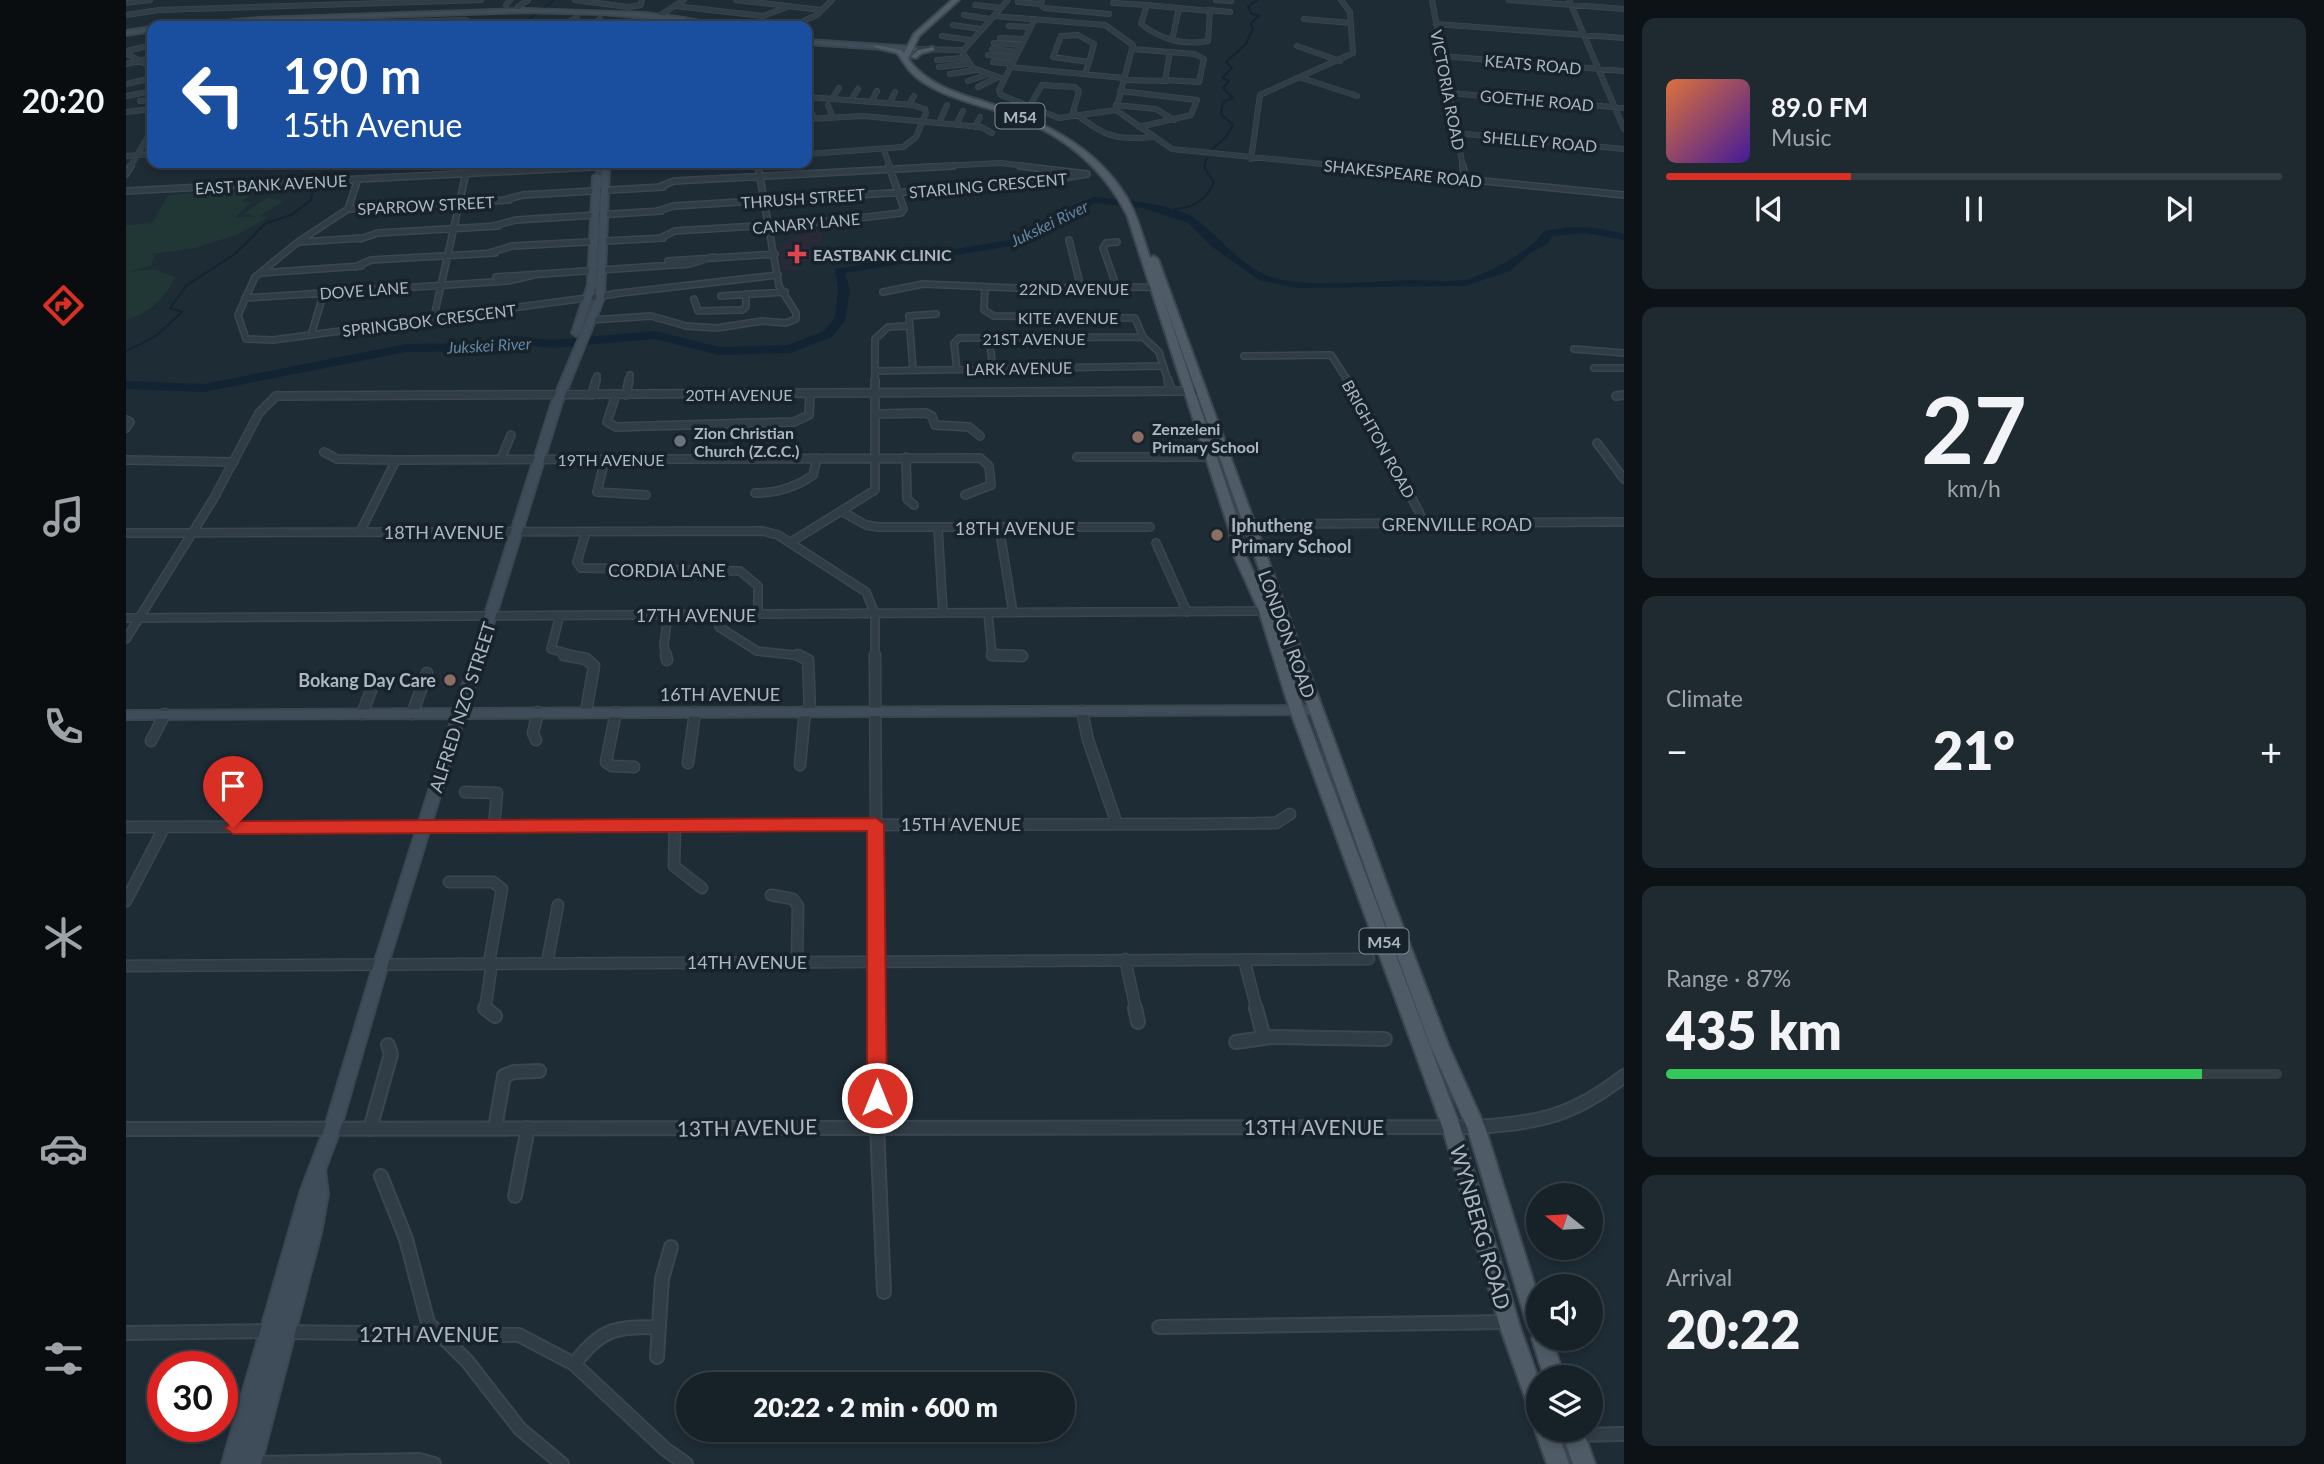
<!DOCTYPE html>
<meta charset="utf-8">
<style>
body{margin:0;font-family:Lato,sans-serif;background:#1f2930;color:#f1f3f6;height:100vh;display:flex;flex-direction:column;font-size:26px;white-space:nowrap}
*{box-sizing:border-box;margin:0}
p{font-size:23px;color:#9ea3a8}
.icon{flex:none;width:38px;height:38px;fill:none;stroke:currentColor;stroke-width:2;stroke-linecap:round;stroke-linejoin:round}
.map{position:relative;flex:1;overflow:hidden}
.details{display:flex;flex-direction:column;gap:18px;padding:18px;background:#0c1216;width:700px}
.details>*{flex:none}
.top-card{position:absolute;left:21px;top:21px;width:665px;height:147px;border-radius:14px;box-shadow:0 4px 10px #0003,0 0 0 2px #353e45;background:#1a4fa0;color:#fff;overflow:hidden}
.needle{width:46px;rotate:288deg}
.controls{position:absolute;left:1400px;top:1183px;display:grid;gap:14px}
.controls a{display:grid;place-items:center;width:77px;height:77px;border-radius:50%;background:#162128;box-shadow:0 4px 10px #0003,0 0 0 2px #353e45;font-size:35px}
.speed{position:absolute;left:21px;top:1351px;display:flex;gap:14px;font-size:35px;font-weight:700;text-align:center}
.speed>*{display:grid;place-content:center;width:91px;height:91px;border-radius:50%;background:#162128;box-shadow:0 4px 10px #0003,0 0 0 2px #353e45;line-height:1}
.speed .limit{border:10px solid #d22;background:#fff;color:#111}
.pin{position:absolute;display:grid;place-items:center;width:60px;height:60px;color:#fff;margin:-72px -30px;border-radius:50% 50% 50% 0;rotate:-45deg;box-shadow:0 0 7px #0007}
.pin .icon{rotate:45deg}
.me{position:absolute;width:77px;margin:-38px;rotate:0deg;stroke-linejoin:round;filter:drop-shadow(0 0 5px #0008)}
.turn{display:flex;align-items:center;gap:24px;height:147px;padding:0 21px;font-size:32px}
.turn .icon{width:91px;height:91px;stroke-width:2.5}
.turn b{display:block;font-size:49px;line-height:60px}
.big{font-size:52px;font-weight:800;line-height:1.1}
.details .tile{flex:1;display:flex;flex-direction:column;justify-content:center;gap:10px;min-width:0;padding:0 24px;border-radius:14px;background:#1f2930}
.details .dial{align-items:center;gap:0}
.dial b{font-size:91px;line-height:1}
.song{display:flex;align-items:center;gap:21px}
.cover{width:84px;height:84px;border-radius:10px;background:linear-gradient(135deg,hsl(20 70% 55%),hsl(260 70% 35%))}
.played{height:7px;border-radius:4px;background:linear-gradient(90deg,#d93025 30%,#353e45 30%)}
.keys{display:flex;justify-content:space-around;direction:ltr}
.heat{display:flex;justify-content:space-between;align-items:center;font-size:38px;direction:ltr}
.charge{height:10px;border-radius:5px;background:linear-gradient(90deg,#34c759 87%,#353e45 0)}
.trip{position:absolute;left:550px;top:1372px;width:399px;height:70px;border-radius:35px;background:#162128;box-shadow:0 4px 10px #0003,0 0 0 2px #353e45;font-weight:800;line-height:70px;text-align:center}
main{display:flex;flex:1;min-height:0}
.dock{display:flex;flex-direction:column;width:126px;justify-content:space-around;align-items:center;background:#090d10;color:#9ea3a8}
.dock .icon{width:49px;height:49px}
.dock .current{color:#d93025}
.dock b{font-size:32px;color:#f1f3f6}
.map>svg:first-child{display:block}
.medical{fill:#292a37}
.green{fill:#203736}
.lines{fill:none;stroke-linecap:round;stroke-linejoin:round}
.stream{stroke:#122433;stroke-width:2}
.river{fill:#122433;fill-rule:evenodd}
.street-far4-casing{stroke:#3b4650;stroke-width:6}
.street-far3-casing{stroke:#3b4650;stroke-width:8}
.street-far2-casing{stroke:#3b4650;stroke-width:10}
.street-far1-casing{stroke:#3b4650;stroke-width:13}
.street-casing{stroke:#3b4650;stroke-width:16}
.secondary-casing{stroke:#3b4650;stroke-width:4}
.primary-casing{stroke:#3b4650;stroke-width:4}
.street-far4{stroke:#313d46;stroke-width:4.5}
.street-far3{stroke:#313d46;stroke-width:5}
.street-far2{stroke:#313d46;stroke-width:7}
.street-far1{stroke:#313d46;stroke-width:10}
.street{stroke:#313d46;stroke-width:12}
.secondary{fill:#3f4d5a;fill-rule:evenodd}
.primary{fill:#4f5c67;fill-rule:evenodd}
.route{fill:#d93025;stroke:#8d1f18;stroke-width:2}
.health-dot{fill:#e0444e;stroke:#17222a;stroke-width:2.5}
.education-dot{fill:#8d6e63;stroke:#17222a;stroke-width:2.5}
.worship-dot{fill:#6b7280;stroke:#17222a;stroke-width:2.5}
.labels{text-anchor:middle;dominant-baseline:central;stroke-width:7;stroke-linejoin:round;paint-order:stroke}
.far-street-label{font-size:16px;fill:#abb8c4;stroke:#17222a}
.shield{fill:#17222a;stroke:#7f8b96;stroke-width:2}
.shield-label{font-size:16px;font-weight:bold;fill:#abb8c4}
.far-water-label{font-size:16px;font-style:italic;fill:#6288a5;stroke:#17222a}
.far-poi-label{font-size:16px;font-weight:bold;fill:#abb8c4;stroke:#17222a;text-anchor:start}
.street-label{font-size:18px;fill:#abb8c4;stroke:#17222a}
.poi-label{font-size:18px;font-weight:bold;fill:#abb8c4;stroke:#17222a;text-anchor:start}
.near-street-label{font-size:21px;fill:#abb8c4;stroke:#17222a}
</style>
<main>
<nav class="dock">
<b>20:20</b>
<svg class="icon current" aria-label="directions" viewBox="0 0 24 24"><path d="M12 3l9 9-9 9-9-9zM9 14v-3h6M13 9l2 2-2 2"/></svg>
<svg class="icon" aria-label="music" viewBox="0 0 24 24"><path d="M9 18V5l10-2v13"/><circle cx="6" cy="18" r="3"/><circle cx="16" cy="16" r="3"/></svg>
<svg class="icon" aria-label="phone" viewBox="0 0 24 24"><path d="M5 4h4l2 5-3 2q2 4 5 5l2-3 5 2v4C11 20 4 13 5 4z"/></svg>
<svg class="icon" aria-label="climate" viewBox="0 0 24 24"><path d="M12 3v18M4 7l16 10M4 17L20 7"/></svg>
<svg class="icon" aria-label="car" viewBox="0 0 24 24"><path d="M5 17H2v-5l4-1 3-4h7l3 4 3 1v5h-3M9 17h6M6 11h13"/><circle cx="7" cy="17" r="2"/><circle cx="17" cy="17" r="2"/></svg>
<svg class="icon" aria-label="filters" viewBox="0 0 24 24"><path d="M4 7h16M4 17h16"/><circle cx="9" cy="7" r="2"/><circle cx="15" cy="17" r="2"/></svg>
</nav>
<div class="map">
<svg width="1498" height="1464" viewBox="0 0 1498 1464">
<rect width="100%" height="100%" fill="#1e2c36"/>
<path class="medical" d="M700,223l-13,39 -10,-1 -8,9h-13l-5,-24z"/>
<path class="green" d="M137,188l-21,13 9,2 -16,14h23l-14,-4 23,-15 17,3 -24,15 9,1 -30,17 -44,14 -50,7 11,-1 -6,12 -21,6 25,-3 21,8c-10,22 -26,36 -49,43v-95l26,-2 16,-28z"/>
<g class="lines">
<path class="stream" d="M394,26l34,-26
M1084,151l16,-14 7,-12 -12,-11 2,-12 10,-4 -10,-10 6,-7 -7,-3 10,-10 -6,-6 20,-18 7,-16 -3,-4 9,-8 -8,-3 -3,-7 10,-6
M194,179l9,-12 12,-4
M1047,215l2,-6c18,-1 33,-10 39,-27l-10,-15 3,-9
M0,351l30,-15 26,-24 -12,-4 17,-23 48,-31 31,-31 25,-8 20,-15 4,-17"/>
<path class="river" d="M968,197c28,3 80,6 103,23 23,17 43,45 71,56 34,13 104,5 143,4 17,0 36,2 53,0 21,-4 70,-31 79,-48 28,-8 53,-5 81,2v6l-38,-7 -34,3 -4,8 -18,9 -20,18 -45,15 -168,2 -38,-8 -48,-34 -23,-23 -45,-15 -48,-5 -78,42 -172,28 5,17 -5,31 -13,16 -42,16 -71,2 -64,-16 -103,9 -36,-4 -32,7 -78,1 -202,40 -78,-3v-8l78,3 202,-40 78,-1 32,-7 36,4 103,-9 64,16 69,-2 36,-14 11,-13 3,-28 -3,-21 175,-29 36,-21z"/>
<g class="street-far4-casing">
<path id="street-far4" d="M449,0l53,7 13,-2 1,-5
M610,0l85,10
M916,0l-2,4 4,4 65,6
M1090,0l15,1
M1306,0l31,167
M1383,0l115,9
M1443,0l55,129
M892,2l22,2
M0,3l24,-3
M987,3l34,2
M380,5l4,-5
M849,5l26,3
M1021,5l63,6 -2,30c-24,5 -48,-2 -67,-17z
M549,6l88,10 24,-9
M392,7l10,-7
M1082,10l22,2
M0,15l33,-5 322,-10
M838,15l26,4
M533,16l25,-16
M868,16l111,9
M909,19l-36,71 2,5 58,23 57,-8
M1178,19l47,4
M274,22l65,-2 5,2 -2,4
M1310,24l188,14
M827,25l28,4
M979,25l28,20 -17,65 56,39 180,18
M238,26l3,-4
M437,26l14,-9
M464,26l10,-7
M666,26l25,-11 15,-15
M883,26l21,1
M952,35l16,9 -5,18 -36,-5 8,-21z
M816,36l28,4
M874,38l24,1
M1046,40l7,-32
M868,43l27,2
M1171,46l43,15
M789,49l47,1
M866,49l26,3
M1006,49l38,3
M0,51l26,-6
M1044,52l25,2 9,5 -5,23 -34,-2z
M0,53l26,15
M862,55l27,3
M1316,56l182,15
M811,60l26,-2
M867,62l19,2
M0,64l26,-6
M813,67l29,-3
M884,67l114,11
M824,74l26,-4
M959,74l4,-12
M1176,78l55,18
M878,79l-31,-11 -11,-16 46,-52
M997,80l43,1
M842,81l18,-6
M0,84l26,-6
M852,87l18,-9
M994,91l77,9 -6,15 -52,12
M1323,93l175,15
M0,96l26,-5
M681,97l105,8 13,4 1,4 -10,24 -13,10 -96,7
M706,99l7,-11
M725,100l7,-11
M14,101l12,-1
M745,102l6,-11
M764,103l5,-11
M702,105l5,13
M783,105l5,-9
M990,105l40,4 18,11
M683,106l5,13
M903,107l13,-22 33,2 4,4 -6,21c31,23 40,29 80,25
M0,112l26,-3
M681,119l56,-3 118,11 11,6
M813,123l8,-18
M830,125l7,-14
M849,127l5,-10
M1330,133l168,16
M758,150l6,17
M0,156l26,-2
M1125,159l9,-64 93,-42 -3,-41 -9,-12
M483,163h31
M632,163l1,4
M4,167l22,-37
M462,167h6
M796,167l78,-4 34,4"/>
</g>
<g class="street-far3-casing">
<path id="street-far3" d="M894,166l67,8
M1209,166l289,29
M1337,166l2,13
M0,174l5,-8
M232,179l-10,30 -50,33 -43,35 -17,38 8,24 27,1 343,-46
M533,187l15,-6 279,-15
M0,191l468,-24
M378,200l19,-5 140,-8
M222,209l161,-9
M531,211l17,-5 347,-21 66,-11
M367,226l23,-6 145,-9
M534,238l15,-7 159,-10 67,-8 3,-4 -15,-43
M234,239l18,-6 120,-7
M943,240l12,48
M174,242l63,-4
M991,242l-11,1 -3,5 14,40
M363,253l23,-7 151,-8
M542,261l107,-7
M229,267l16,-7 124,-7
M135,273l100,-7
M370,277l193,-13 24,-7
M859,287l-1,23 10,6 141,2 8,19 16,15 9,29
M757,292l40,-8 93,4 146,-1
M486,294l166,-19
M595,296l64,-4
M119,298l263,-17 30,-7
M568,299l4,12 44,-1 4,-3v-13
M308,317l32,-144
M464,320l61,-4 35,10 31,2 45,-7 24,2 10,-4v-6l-17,-27 -21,-120
M186,332l12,-40
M863,338l4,31
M1448,349l50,4
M1118,356l87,-1 17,26
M1468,368h30
M787,370l-4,-54 27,-2
M831,370l-3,-27 5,-5 184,-1
M750,371l286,-5
M470,381l1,-5
M503,381l1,-6
M749,381v-42l13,-12 22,-1"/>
</g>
<g class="street-far2-casing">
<path id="street-far2" d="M1042,380l3,11
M1221,380l24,38 54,106
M466,395l4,-15
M490,395l-9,27 9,5 178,-5 15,-7 1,-21
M500,395l3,-15
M1490,396l8,-1
M750,414l50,-1 6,3 3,9 34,2 11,9
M0,420l4,2 -4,6
M1471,443l27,36
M198,452l13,7 59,1 584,-2 9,8 2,19 -26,10
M780,457l1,42 7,6
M951,457h134
M375,459l10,-24
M479,459l-8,33 49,3
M0,460l108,2
M629,493c22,0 40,-5 58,-18l4,-17
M715,511l25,14 12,2h272
M1121,524l377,-2
M873,526l14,87
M812,528l5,85
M234,532l36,-72
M460,532l-9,30 4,6 159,3 18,15v29
M0,533l637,-2 15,4 88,57 9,22v42
M665,542l84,-52v-110
M1030,543l31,69
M862,613l4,42 30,1
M591,614l2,13 38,24 45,5
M434,615l-9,34 26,7
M0,618l1139,-7
M0,639l88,-141 45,-85 17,-17 919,-5
M540,656l-2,-11 4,-31"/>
</g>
<g class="street-far1-casing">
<path id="street-far1" d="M438,655l22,4 8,7 -8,46
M540,655l1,5
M672,655l10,5 2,51
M749,655l2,355
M866,655l30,1
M956,711l6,29 29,84
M490,712l-10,50 6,4 22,1
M236,714l13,-34
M286,714l15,-41
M410,740l-3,-7 5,-21
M25,741l14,-27
M562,763l7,-51
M674,765l5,-54
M339,792l32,1 -3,33
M549,825l-1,41 28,22
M0,827l1077,-3 73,-1 14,-9
M323,882h44l9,7 -13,74
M645,895l22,4 5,7 -1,56
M0,901l38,-73
M999,959l11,51
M1118,960l13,50
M421,963l11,-58
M0,966l1243,-7
M359,1010l7,-47"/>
</g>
<g class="street-casing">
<path id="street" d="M359,1008l10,8
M751,1008v118l7,166
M1009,1008l3,14
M1130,1008l8,30
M1110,1042l35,-5 114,2
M369,1128l9,-52 10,-4 25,-1
M0,1129l1350,-2c63,-4 97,-11 148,-51
M244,1129l21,-75 -3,-9
M255,1176l25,63 22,84 39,38 53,68 42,35
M389,1196l13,-68
M1033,1327l349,-5
M159,1332l234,3 55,29 91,85 21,15
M0,1333l145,-2
M531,1357l5,-78 9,-32
M448,1364c29,-36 40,-37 85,-37
M1449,1435l49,-1
M125,1463l168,-3 15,4"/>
</g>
<g class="secondary-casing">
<path id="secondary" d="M399,9l119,4 40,5 42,8 -122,-12 -79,-2 -208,7 -149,7 91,-8z
M26,27v4l-26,4v-4z
M681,40l108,7 3,2 -3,2 -108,-7z
M468,163h7l-2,4 11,-3 3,2 -4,2 -5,130 -42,104 -95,307 848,-3 6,4 -6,4 -851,4 -76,246 -48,166 -15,40 3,24 -7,39 -60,231h-39l79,-274 23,-60 50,-166 78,-246 -326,1v-8l329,-2 97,-307 44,-104 6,-128 -4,1 -7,-5z
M471,174l4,2 -5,109 -16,48 -4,3 -4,-3 16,-48 5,-109z"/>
</g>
<g class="primary-casing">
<path id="primary" d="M826,0h7l-40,36 -11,23c17,24 47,34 74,42 57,19 113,43 145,97 11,19 16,40 23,60l4,-2 4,3 235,642 56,146 36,80 53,169v43h14l12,38h-20l-12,-38 1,-4 -5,-8 -61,-200 -36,-80 -54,-146 -217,-612 82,243 1,17 28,62 33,99 156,416 60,201 18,51v40l-7,-4 -31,-87 -58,-201 -152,-416 -31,-99 -28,-62 -1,-17 -103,-317c-23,-46 -62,-79 -110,-97 -32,-13 -85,-21 -108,-48 -4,-5 -8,-12 -12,-17l-24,-6 3,-2 25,5 3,3 10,-19z
M807,47l2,3 -13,3 -6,5 -5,-1 7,-7z
M1412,1423v7h19l12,34h-22l-12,-34z
M1435,1430h22l12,34h-22z"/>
</g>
<use href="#street-far4" class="street-far4"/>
<use href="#street-far3" class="street-far3"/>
<use href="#street-far2" class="street-far2"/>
<use href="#street-far1" class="street-far1"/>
<use href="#street" class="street"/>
<use href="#secondary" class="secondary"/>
<use href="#primary" class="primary"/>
</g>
<path class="route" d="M750,818l8,6 3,274 -3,7 -7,3 -7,-3 -3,-7v-267l-634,3 -8,-6 8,-7z"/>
<path class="health-dot" d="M667.5 243.5h7v7h7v7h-7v7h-7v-7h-7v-7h7z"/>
<g class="education-dot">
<circle cx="1012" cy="437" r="7"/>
<circle cx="1091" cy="535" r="7"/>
<circle cx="324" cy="680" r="7"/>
</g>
<circle class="worship-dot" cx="554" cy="441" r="7"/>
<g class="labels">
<g class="far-street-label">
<text transform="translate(1407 64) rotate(5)">KEATS ROAD</text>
<text transform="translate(1322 90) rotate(79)">VICTORIA ROAD</text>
<text transform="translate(1411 100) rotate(5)">GOETHE ROAD</text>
<text transform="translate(1414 141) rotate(5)">SHELLEY ROAD</text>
<text transform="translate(1277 173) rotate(6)">SHAKESPEARE ROAD</text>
<text transform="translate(145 184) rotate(-3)">EAST BANK AVENUE</text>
<text transform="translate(862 185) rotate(-5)">STARLING CRESCENT</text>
<text transform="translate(677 198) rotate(-4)">THRUSH STREET</text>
<text transform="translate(300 205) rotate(-3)">SPARROW STREET</text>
<text transform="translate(680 223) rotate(-5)">CANARY LANE</text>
<text x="948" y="288">22ND AVENUE</text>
<text transform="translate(238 290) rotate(-4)">DOVE LANE</text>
<text x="942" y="317">KITE AVENUE</text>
<text transform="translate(303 320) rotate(-7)">SPRINGBOK CRESCENT</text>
<text x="908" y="338">21ST AVENUE</text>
<text transform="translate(893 368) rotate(-1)">LARK AVENUE</text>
<text x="613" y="394">20TH AVENUE</text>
<text transform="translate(1253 439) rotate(61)">BRIGHTON ROAD</text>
<text x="485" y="459">19TH AVENUE</text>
</g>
<g class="shield">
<rect x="869.5" y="103.5" width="49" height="25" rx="5"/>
<rect x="1233.5" y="928.5" width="49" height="25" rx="5"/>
</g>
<g class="shield-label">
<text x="894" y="116">M54</text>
<text x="1258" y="941">M54</text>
</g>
<g class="far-water-label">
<text transform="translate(923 223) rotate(-26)">Jukskei River</text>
<text transform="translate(363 345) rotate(-3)">Jukskei River</text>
</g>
<g class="far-poi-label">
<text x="687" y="254">EASTBANK CLINIC</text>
<text x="1026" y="428">Zenzeleni<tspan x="1026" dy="18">Primary School</tspan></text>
<text x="568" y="432">Zion Christian<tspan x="568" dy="18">Church (Z.C.C.)</tspan></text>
</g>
<g class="street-label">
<text x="1331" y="524">GRENVILLE ROAD</text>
<text x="889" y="528">18TH AVENUE</text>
<text x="318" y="532">18TH AVENUE</text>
<text x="541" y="570">CORDIA LANE</text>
<text x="570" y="615">17TH AVENUE</text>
<text transform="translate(1161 634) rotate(70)">LONDON ROAD</text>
<text x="594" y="694">16TH AVENUE</text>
<text transform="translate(336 707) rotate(-72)">ALFRED NZO STREET</text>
<text x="835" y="824">15TH AVENUE</text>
<text x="621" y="962">14TH AVENUE</text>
</g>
<g class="poi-label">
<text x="1105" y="525">Iphutheng<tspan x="1105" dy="21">Primary School</tspan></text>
<text x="310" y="680" text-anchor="end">Bokang Day Care</text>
</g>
<g class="near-street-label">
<text x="1188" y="1126">13TH AVENUE</text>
<text transform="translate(621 1127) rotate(-1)">13TH AVENUE</text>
<text transform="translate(1355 1227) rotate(74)">WYNBERG ROAD</text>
<text x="303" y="1333">12TH AVENUE</text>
</g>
</g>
</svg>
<div class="controls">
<a><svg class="needle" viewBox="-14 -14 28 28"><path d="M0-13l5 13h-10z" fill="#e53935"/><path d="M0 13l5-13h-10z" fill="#9ea3a8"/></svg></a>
<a><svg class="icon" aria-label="sound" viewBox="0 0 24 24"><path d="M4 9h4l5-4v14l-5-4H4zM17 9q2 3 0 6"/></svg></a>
<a><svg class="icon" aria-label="layers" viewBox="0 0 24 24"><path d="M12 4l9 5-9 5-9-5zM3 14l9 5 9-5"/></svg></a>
</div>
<div class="speed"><div class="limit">30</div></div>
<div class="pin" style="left:107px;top:828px;background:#d93025"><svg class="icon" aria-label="arrive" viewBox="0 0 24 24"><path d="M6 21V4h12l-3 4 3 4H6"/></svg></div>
<svg class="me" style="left:751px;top:1098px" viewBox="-20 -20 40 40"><circle r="17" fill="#d93025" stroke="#fff" stroke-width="3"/><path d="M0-11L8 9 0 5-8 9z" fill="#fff"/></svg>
<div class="trip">20:22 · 2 min · 600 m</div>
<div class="top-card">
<div class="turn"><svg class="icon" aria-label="left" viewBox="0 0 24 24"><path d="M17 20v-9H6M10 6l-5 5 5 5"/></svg><div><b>190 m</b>15th Avenue</div></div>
</div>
</div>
<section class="details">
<div class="tile">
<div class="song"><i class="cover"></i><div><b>89.0 FM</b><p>Music</p></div></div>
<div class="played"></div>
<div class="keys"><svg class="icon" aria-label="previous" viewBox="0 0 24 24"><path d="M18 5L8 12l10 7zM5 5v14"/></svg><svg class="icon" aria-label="pause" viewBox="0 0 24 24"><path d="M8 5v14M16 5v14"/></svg><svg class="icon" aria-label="next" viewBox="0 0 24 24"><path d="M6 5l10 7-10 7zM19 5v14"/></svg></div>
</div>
<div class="tile dial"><b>27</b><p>km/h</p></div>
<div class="tile"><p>Climate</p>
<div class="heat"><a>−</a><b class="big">21°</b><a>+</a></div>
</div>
<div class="tile"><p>Range · 87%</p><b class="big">435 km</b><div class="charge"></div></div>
<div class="tile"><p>Arrival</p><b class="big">20:22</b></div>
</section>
</main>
